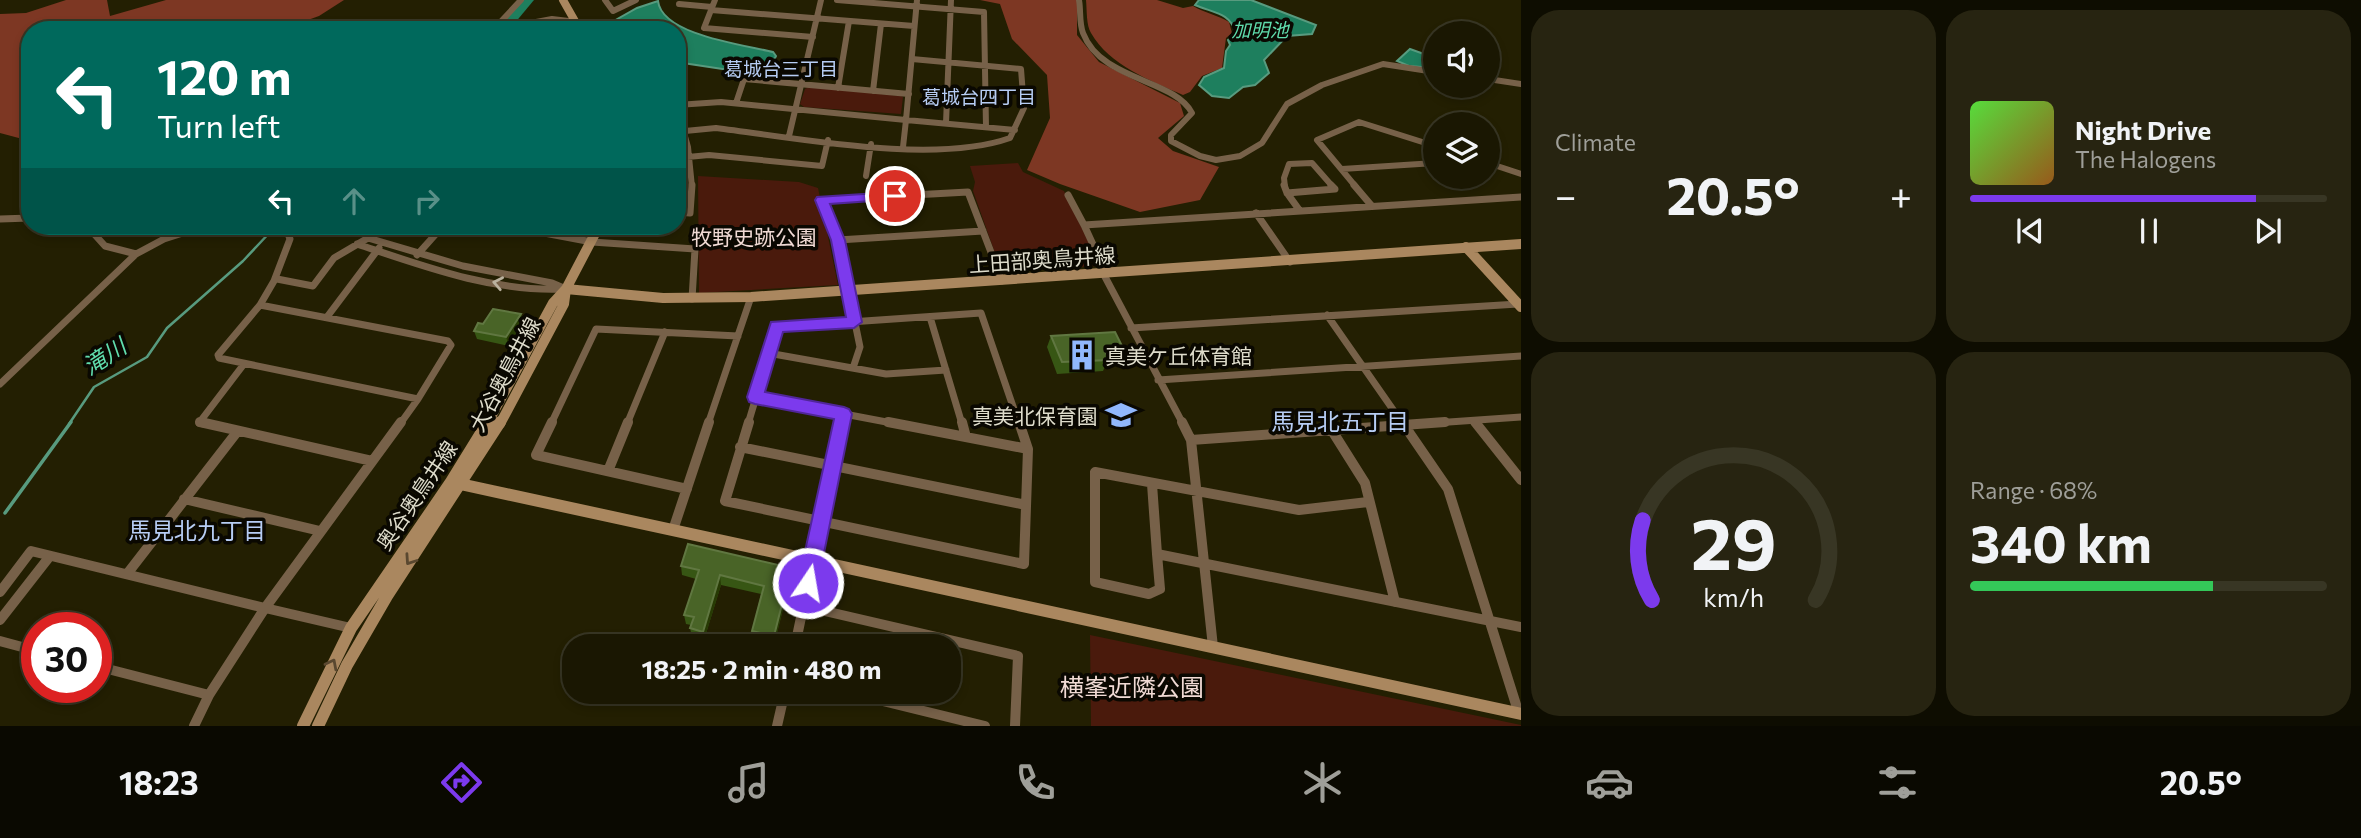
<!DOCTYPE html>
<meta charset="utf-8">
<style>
body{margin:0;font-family:Commissioner,"Noto Sans JP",sans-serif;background:#272411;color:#f1f3f6;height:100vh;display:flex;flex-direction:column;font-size:26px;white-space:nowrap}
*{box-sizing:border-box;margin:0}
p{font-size:23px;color:#9f9f99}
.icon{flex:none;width:38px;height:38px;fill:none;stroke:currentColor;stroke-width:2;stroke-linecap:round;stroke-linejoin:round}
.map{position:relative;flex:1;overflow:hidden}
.panel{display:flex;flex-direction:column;gap:10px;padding:10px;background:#0e0d01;width:840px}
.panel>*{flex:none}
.top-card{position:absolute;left:21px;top:21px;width:665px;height:214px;border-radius:28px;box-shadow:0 4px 10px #0003,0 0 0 2px #383624;background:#00695c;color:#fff;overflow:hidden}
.tools{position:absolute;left:1423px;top:21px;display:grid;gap:14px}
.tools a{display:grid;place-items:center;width:77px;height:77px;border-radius:50%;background:#1a1702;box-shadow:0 4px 10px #0003,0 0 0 2px #383624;font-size:35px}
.speed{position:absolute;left:21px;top:612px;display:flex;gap:14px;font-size:35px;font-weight:700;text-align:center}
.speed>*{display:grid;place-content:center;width:91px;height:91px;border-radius:50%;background:#1a1702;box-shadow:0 4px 10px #0003,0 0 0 2px #383624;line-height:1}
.speed .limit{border:10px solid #d22;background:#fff;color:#111}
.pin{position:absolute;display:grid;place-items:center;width:60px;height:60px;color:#fff;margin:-30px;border:4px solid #fff;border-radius:50%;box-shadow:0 2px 7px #0007}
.me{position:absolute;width:77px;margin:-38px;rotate:12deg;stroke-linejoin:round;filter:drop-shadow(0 0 5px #0008)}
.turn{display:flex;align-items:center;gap:24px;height:147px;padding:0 21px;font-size:32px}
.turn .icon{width:91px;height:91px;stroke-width:2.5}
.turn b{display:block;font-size:49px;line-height:60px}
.lanes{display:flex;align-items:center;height:66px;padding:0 21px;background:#0003;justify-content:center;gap:35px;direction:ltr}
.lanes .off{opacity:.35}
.big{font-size:52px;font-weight:700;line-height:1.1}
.panel .widget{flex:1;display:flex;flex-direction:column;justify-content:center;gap:10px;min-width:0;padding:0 24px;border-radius:28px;background:#272411}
.panel .dial{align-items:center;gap:0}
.dial svg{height:182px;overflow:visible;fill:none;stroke:#383624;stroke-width:7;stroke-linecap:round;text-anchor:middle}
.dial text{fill:#f1f3f6;stroke:none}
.song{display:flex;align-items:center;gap:21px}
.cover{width:84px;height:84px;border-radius:10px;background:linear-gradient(135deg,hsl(110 70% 55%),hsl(30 70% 35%))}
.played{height:7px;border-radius:4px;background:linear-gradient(90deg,#7c3aed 80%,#383624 80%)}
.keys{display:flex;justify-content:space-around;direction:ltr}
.heat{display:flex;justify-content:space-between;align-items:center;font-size:38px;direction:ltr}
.charge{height:10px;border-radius:5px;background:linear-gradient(90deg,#34c759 68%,#383624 0)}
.panel .tiles{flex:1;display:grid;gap:10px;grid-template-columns:repeat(2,1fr)}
.trip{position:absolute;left:562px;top:634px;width:399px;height:70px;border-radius:28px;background:#1a1702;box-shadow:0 4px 10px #0003,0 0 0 2px #383624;font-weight:700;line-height:70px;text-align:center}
.dock{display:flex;height:112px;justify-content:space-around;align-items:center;background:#0a0901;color:#9f9f99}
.dock .icon{width:49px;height:49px}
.dock .on{color:#7c3aed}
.dock b{font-size:32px;color:#f1f3f6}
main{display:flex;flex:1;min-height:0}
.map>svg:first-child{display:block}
.green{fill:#4a1a0c}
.forest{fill:#7d3723}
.water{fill:#1e7f5e;stroke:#589b7f;stroke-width:2}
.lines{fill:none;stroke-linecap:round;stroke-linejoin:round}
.stream-far1{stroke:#589b7f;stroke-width:2.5}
.stream{stroke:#589b7f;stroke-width:3.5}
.river{fill:#1e7f5e;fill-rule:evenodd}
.street-far2{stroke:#776149;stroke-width:6}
.street-far1{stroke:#776149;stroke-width:7}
.street{stroke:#776149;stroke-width:10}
.secondary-far2{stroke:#aa875f;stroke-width:8}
.secondary-far1{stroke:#aa875f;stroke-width:10}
.secondary{stroke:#aa875f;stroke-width:12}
.wall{fill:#375614}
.shaded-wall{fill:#273a04}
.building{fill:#496427;stroke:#607741;stroke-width:2}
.oneway{stroke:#bab19e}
.oneway2{stroke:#5a4830}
.route{fill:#7c3aed;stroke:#51269a;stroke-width:2}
.labels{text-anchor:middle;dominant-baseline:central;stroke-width:7;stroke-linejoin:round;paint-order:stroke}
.far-water-label{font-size:19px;font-style:italic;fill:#60ddad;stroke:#0a0801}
.far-neighbourhood-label{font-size:19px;fill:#b7cdf4;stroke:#0a0801}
.park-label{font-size:21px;fill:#f0dad4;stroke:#0a0801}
.street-label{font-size:21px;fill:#dedccb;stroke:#0a0801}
.poi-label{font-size:21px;fill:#dedccb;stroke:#0a0801;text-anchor:start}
.water-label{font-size:23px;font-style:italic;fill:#60ddad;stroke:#0a0801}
.neighbourhood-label{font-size:23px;fill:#b7cdf4;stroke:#0a0801}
.near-park-label{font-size:24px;fill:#f0dad4;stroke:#0a0801}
</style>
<main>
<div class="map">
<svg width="1521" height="726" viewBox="0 0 1521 726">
<rect width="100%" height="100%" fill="#231f02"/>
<path class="green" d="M809,87l92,9 2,1 -2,17 -97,-7 -4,-3 5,-15z
M1018,163l5,9 41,19 36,75 -99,4 -28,-79 2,-9 -5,-16z
M698,176l101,6 19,6 20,97 -139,8z
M1090,635l431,90v1h-430z"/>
<path class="forest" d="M66,0h41l3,16 56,-16h178l-25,16 -39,14h-250v111l-30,-8v-119l26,-1z
M980,0h97v35l22,27 81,41 4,13 -26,22 15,13 46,16 -19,33 -60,12 -80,-28 -33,-14 23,-52 -3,-43 -35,-36 -12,-35z
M1086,0h71l26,8 10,-2c12,7 24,9 36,16l3,11 -6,5 -4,30 -20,8 -12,16 -7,3c-32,-14 -74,-30 -92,-62 -5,-8 -4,-23 -5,-33z"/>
<path class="water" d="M1199,0h52l65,25 -4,9 -25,2 -23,24 5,13 -14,12 -12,2 -14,11 -17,-2 -13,-11 5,-8 20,-9 2,-17 4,-6 -2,-5 8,-7c-6,-21 -23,-20 -41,-28z
M658,1c4,34 86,44 115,51l3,4 -8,15 -6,4 -79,-12 -6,-4v-29h-79l39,-22z
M1410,49l25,9v10l-26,-2 -12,-5z"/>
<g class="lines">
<path class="stream-far1" d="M69,424l25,-37 53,-30 20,-29 76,-67 30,-32"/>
<path class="stream" d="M5,513l66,-91"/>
<path class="river" d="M522,0h12l-25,30h-13z"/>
<path class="street-far2" d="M605,0l8,11 23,-11
M715,0l-11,28 109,9
M837,0l147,12 2,115
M917,0l-11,120 109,10
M1079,0c2,11 0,23 4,33 18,48 92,46 109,80l-21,22v6l29,15 16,4 24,-4 22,-13 25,-39 35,-19 61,-21 52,8
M679,4l33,3
M711,10l203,16
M502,23l13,3 37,-7 25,3
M493,30l28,-30
M1488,79l33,5
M838,88l11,-67
M873,91l8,-67
M736,103l8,-24 165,15
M677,105l44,-3 185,18 -3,27
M677,108l11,39 4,40
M946,123l5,-123
M685,131l31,-3c81,10 218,37 294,10l14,-30 -3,-39 -109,-10
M789,136l32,-136
M677,158l32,-3 113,11 6,-26
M1488,163l33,11
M1342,169l93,-6
M866,176l5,-32
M1285,187l-1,-9 5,-14 23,-1 21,24
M1356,187l-39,-47 42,-18 76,24"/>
<path class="street-far1" d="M1284,185l3,8
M1354,185l17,20
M1287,193l13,18
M1287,193l48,-4 -4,-4
M1068,195l16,30
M677,212l13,1 2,-28
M1256,213l34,49
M0,219l30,-1
M87,226l18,20 31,8
M507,226l85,16 103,7 -3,50
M838,240l145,-9
M357,244c66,22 135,48 206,45
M417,255l26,-29
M277,279l36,7 21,-28 34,-20 95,28 89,17 14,6
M260,305l188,36 3,4 -33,54 -199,-41 -1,-3z
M1327,315l76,109
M327,317l52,-69
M930,317l32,107
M1131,328l387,-24
M768,353l118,21 60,-4
M853,368l7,-21 -22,-107 -16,-40 146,-8 34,89
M1158,380l363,-24
M0,384l136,-130 28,-15 25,-8 79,-5 19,5 3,8 -16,42 -14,24
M755,397l142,27
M1474,421l2,3
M204,424l-5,-1 45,-59
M400,424l18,-25
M551,424l45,-95 142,7
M627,424l38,-92
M708,424l43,-127
M748,424l29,-97 204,-14 38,111
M842,424l2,-10
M1183,424l-80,-151 -1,-9 -18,-39 437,-28
M1420,424l101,-7"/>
<path class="street" d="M200,422l172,39
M552,422l-16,33 151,34
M749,422l-24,79 299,63 4,-115 -9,-27
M888,422l140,27
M962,422l4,15
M1182,422l9,18 22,207
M1402,422l46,67 71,225
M1475,422l46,58
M1331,429l34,54 30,119
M1191,440l254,-18
M740,447l286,58
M608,471l20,-49
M1152,484l5,70
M184,499l136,32
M1368,502l-69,8 -204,-38v110l54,12 11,-5 -3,-35 364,73
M673,530l36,-108
M127,574l110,-142
M0,592l31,-41 234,57 -56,87 -15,31
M803,606l215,50 -3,70
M0,620l50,-64
M351,628l-86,-20 136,-186
M0,641l37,10
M795,646l47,-224
M96,666l113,29
M842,691l143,35
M777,726l8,-35"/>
<path class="secondary-far2" d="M563,0l17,30"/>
<path class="secondary-far1" d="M1466,247l55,60
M566,289l97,9 88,-1 770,-53
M487,424l66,-121 13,-14 33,-63
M500,424l64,-120 2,-15"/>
<path class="secondary" d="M451,482l1070,232
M303,726l48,-98 100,-146 37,-60
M318,726l29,-61 40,-69 113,-174"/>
</g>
<path class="wall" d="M521,314l3,9 -15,23 -32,-7 -3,-8 9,-7z
M1051,336l73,14 -6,12h-11l-4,9 -46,3 -10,-27z
M681,566l110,11 -17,68 -22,-5v-9l9,-37 -40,-9 -17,55 -12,-3 -2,-9 1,-3 -5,-1 -2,-9 12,-36 -14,-4z"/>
<path class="shaded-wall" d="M521,314l3,9 -15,23 -3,-9z
M791,568v9l-17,68v-9z
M720,575l1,10 -17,55 -1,-8z"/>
<path class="building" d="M493,309l28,5 -15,23 -32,-6 4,-8 5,1z
M1115,332l9,18 -19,1 4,9 -47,2 -11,-26z
M688,544l103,24 -17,68 -22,-5 12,-45 -44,-11 -17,57 -13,-4 4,-11 -10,-2 15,-45 -18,-4z"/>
<defs><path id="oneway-chevron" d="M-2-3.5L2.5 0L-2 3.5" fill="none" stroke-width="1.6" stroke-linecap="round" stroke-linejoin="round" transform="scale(1.75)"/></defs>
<use class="oneway" href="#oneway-chevron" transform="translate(498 283) rotate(-169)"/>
<g class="oneway2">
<use href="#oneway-chevron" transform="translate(410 560) rotate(124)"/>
<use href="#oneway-chevron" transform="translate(332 664) rotate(-63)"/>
</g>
<path class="route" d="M895,192l5,1v6l-70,5 15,36 17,82 -8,6 -71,4 -18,60 79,15 5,2 3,5 -34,169 -3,7 -7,2 -7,-2 -3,-7 36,-164 -79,-15 -6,-2 -2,-5 24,-75 75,-5 -15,-77 -16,-40 2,-3z"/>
<defs>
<g id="building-bare" transform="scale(2.415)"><path d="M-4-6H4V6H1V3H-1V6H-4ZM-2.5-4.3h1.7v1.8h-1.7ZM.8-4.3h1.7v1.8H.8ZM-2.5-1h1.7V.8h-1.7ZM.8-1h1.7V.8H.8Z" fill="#91b8fd" stroke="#0a0801" stroke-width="2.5" paint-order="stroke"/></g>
<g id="school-bare" transform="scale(2.415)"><path d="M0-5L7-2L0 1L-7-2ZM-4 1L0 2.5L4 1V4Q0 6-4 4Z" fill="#91b8fd" stroke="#0a0801" stroke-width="2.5" paint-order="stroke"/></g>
</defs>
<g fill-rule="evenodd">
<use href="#building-bare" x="1082" y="355"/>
<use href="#school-bare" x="1121" y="415"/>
</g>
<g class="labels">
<g class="far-water-label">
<text x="1260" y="29">加明池</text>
</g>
<g class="far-neighbourhood-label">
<text x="781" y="68">葛城台三丁目</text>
<text x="979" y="96">葛城台四丁目</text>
</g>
<g class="park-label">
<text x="754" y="236">牧野史跡公園</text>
</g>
<g class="street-label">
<text transform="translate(1042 259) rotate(-4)">上田部奥鳥井線</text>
<text transform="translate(504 374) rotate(-62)">大谷奥鳥井線</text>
<text transform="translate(416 495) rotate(-56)">奥谷奥鳥井線</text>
</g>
<g class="poi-label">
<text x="1105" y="355">真美ケ丘体育館</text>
<text x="1098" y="415" text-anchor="end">真美北保育園</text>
</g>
<g class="water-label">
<text transform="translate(104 356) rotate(-33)">滝川</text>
</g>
<g class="neighbourhood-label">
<text x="1340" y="421">馬見北五丁目</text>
<text x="197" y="530">馬見北九丁目</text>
</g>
<g class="near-park-label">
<text x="1132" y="686">横峯近隣公園</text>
</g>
</g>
</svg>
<div class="tools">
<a><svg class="icon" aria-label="sound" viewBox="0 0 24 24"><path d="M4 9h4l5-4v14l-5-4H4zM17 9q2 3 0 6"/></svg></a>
<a><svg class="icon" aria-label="layers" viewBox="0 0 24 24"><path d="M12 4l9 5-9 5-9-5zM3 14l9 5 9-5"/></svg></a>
</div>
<div class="speed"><div class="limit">30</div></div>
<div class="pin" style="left:895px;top:196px;background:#d93025"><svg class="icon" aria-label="arrive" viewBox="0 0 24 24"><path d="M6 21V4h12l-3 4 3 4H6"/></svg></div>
<svg class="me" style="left:808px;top:583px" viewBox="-20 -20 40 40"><circle r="17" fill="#7c3aed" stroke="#fff" stroke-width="3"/><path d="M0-11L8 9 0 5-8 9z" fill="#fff"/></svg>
<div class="trip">18:25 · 2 min · 480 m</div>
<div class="top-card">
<div class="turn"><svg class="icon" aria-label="left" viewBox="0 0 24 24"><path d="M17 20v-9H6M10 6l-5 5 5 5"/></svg><div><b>120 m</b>Turn left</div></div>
<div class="lanes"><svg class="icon" aria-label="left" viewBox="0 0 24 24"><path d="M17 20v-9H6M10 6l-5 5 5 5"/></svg><svg class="icon off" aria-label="ahead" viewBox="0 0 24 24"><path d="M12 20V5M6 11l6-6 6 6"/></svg><svg class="icon off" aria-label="right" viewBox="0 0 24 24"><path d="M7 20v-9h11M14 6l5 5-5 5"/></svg></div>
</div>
</div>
<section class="panel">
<div class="tiles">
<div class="widget"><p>Climate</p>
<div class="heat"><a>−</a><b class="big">20.5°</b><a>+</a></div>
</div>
<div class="widget">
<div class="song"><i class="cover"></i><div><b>Night Drive</b><p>The Halogens</p></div></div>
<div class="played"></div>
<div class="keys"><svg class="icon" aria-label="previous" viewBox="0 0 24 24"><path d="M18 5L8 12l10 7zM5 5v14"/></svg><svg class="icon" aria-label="pause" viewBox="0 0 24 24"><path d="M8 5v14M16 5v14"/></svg><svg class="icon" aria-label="next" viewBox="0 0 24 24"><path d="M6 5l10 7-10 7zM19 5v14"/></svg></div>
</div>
<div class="widget dial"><svg viewBox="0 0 100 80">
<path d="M14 69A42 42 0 1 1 86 69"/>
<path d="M14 69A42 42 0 0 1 10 34" stroke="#7c3aed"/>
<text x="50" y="56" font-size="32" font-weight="700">29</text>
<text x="50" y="72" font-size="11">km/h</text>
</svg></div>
<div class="widget"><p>Range · 68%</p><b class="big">340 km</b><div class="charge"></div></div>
</div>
</section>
</main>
<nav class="dock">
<b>18:23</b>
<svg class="icon on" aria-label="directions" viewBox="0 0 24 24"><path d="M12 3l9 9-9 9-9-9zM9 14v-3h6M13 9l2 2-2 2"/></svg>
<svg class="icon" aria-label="music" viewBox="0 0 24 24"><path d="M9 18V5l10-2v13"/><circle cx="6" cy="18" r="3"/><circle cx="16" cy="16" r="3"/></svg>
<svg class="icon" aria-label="phone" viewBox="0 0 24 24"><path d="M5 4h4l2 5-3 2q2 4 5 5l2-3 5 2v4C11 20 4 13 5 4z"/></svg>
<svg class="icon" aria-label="climate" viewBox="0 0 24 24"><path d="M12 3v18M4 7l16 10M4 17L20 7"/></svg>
<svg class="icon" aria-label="car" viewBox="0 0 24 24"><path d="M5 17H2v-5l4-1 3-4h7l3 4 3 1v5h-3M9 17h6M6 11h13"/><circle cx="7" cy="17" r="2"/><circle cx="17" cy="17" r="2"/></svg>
<svg class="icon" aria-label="filters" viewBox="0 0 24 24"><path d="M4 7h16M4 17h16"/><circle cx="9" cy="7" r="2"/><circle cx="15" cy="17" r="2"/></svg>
<b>20.5°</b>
</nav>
